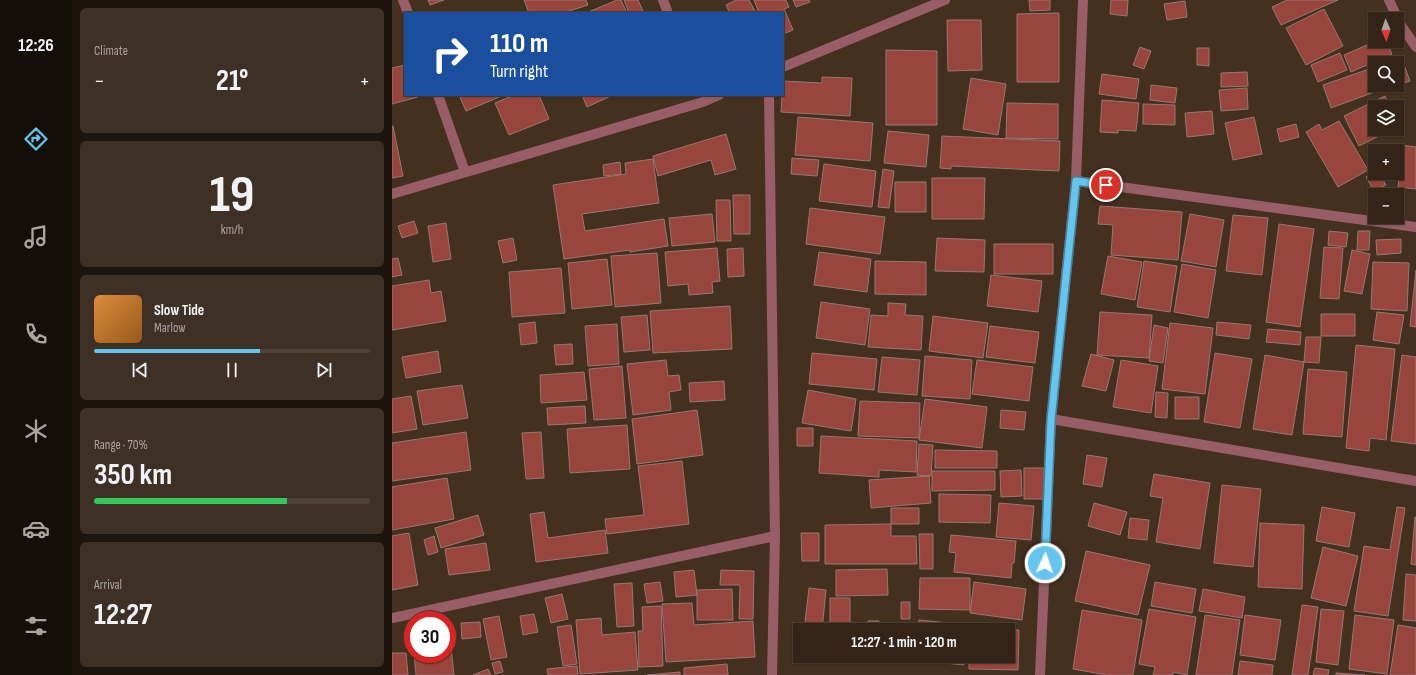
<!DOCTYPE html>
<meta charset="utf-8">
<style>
body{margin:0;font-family:"Sofia Sans Condensed",sans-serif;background:#3e3024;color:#f1f3f6;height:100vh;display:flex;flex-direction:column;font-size:15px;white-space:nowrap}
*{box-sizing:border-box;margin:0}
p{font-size:13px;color:#a9a4a1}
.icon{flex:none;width:22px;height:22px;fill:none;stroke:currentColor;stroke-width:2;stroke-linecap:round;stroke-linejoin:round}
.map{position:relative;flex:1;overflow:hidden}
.panel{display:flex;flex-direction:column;gap:8px;padding:8px;background:#1c140d;width:320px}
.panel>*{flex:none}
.guide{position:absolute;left:12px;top:12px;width:380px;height:84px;border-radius:0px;box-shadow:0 1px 3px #0004,0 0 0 1px #4e4136;background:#1a4fa0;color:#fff;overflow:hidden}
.needle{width:26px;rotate:178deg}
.buttons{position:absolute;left:976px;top:12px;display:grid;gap:8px}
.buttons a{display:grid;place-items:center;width:36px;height:36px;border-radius:0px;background:#332417;box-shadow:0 1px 3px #0004,0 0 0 1px #4e4136;font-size:20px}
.speed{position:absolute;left:12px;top:611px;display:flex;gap:8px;font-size:20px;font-weight:700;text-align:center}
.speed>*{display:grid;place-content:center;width:52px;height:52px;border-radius:50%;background:#332417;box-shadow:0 1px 3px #0004,0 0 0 1px #4e4136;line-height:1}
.speed .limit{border:6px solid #d22;background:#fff;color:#111}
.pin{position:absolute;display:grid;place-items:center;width:34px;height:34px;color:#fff;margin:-17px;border:2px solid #fff;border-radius:50%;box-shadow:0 1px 4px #0007}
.me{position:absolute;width:44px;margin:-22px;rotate:3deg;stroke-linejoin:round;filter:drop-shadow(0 0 3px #0008)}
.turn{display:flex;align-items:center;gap:14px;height:84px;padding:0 20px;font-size:18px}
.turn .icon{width:52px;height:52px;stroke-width:2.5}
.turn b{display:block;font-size:28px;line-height:34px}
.big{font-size:30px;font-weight:700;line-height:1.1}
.panel .tile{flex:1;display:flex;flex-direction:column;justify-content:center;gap:6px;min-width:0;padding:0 14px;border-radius:6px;background:#3e3024}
.panel .dial{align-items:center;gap:0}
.dial b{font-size:52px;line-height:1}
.song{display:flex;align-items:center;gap:12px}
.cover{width:48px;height:48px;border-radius:6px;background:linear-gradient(135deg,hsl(30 70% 55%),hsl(30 70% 35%))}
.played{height:4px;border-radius:2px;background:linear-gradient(90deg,#65c5ee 60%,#4e4136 60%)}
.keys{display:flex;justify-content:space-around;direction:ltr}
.heat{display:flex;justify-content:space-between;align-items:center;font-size:22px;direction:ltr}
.charge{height:6px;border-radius:3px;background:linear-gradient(90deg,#34c759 70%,#4e4136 0)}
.trip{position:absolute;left:401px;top:623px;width:222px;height:40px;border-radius:0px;background:#332417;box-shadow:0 1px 3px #0004,0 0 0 1px #4e4136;font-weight:700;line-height:40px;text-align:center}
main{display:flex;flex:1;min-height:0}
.tab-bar{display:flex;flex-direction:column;width:72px;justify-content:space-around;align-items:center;background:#140e09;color:#a9a4a1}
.tab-bar .icon{width:28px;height:28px}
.tab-bar .on{color:#65c5ee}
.tab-bar b{font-size:18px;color:#f1f3f6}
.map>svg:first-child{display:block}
.building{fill:#98453e;stroke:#977773}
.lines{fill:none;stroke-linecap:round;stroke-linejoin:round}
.street{stroke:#985d66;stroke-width:10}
.route-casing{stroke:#42809b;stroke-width:10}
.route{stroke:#65c5ee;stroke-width:7}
</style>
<main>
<nav class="tab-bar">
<b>12:26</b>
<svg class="icon on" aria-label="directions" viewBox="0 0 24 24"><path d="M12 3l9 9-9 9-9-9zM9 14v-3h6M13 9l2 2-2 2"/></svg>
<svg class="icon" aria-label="music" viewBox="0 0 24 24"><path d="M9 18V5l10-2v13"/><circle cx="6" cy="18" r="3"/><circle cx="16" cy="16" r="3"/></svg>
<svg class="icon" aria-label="phone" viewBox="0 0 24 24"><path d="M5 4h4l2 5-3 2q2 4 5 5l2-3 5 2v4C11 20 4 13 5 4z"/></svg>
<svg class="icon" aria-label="climate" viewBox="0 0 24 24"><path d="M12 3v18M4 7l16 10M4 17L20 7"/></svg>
<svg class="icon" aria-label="car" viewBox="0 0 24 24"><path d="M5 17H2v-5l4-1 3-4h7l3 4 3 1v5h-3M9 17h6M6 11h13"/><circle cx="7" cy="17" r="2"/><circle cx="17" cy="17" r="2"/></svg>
<svg class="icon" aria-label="filters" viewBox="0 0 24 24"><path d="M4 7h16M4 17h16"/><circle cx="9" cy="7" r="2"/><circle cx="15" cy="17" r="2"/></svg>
</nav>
<section class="panel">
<div class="tile"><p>Climate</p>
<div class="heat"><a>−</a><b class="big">21°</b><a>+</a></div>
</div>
<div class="tile dial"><b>19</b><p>km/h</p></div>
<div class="tile">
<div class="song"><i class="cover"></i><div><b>Slow Tide</b><p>Marlow</p></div></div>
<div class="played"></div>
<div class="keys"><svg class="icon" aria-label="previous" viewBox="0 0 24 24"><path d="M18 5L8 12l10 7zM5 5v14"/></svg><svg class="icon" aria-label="pause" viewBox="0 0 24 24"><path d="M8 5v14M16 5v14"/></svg><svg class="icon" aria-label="next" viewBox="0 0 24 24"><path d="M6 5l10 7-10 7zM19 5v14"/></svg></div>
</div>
<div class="tile"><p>Range · 70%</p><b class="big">350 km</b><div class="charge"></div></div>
<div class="tile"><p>Arrival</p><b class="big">12:27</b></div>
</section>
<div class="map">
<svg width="1024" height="675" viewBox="0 0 1024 675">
<rect width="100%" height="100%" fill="#44301f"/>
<path class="building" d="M36,0h16l-14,5z
M132,0h62l2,5 -25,8h-34z
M225,0h4l6,13h-41z
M232,0h14l5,11 -4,2h-10z
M344,0h13l7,13h-26l-4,-8z
M362,0h32l3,7 -5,2 9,21 -10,4v-21h-24z
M401,0h16l1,2 -14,5z
M637,0h21v10l-20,1z
M719,0h17l-1,16 -17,-2z
M895,0h51l-57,25 -9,-18z
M793,1l2,16 -20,3 -3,-16z
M932,9l19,37 -37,19 -20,-37z
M667,13v69h-42v-68z
M555,20h34l1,50 -34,1z
M984,41h10l6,13 -41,18 -7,-17z
M748,47l11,4 -7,18 -11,-4z
M805,48h12v18l-12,-1z
M494,50l51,1v74h-51z
M948,53l7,17 -29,12 -7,-17z
M1009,57l9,24 -25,8 -2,-4h14v-22h-13z
M13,65v30h13v2l-26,7v-36z
M980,68l3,9v8h3l2,5 -49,18 -8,-23z
M855,72l1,14 -27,1v-14z
M710,74l37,5 -3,20 -37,-5z
M430,77l30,1 -2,38 -69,-4 2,-31 39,2z
M579,78l35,6 -8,51 -35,-6z
M759,85l26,3 -2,15 -25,-3z
M855,88l1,21 -27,2 -2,-21z
M67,95h45l-38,16z
M122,95h25l10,24 -40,16 -14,-32z
M190,95h31l-26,12z
M993,96l5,11h-15v22h18l-34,17 -15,-30z
M710,100l37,3 -3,28 -18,-1v3l-18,-1z
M615,103l51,1v35l-52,-1z
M751,104l32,1v20l-32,-1z
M820,111l2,23 -27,3 -2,-24z
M406,117l75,6 -3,38 -75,-6z
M862,117l8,37 -29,6 -8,-37z
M947,121l29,49 -30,17 -32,-55 13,-8 3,6z
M904,124l3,13 -19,5 -3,-13z
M0,126h1l10,50 -11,2z
M496,131l41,4 -3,32 -42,-4z
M334,134l10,35 -21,6 -4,-15 -53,16 -5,-20z
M550,136l118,5 -1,30 -108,-5v3l-11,-1z
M1010,145l14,2v42l-18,-2z
M400,158l27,2 -2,16 -26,-2z
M261,159l6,44 -77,11 3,17 79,-12 4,27 -38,6v-2l-66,9 -11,-74 73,-11 -1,-11z
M228,162l1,12 -17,2 -1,-11z
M432,164l52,7 -4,36 -53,-6z
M491,169l11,2 -5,37 -11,-1z
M983,173h4l7,12 -12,6 -8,-14z
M540,178h53l-1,41h-52z
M503,182h31v30h-31z
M341,195h17v39h-16z
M324,200h14l1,41h-14z
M708,206l82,6 -4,48 -67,-5 2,-30 -15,-1z
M418,208l75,9 -5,37 -74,-10z
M320,214l3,28 -43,4 -3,-28z
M798,214l34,6 -8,47 -35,-6z
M841,215l35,3 -6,57 -36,-4z
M22,221l4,12 -16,5 -4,-12z
M54,223l5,36 -18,3 -5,-36z
M887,224l35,5 -14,98 -34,-5z
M937,231l19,2 -2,14 -18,-2z
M966,231h12l-1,19h-12z
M121,238l4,22 -14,3 -5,-22z
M545,238l48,2 -1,32 -49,-1z
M1009,239v14l-24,2 -1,-15z
M602,244h59v30h-59z
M932,247l19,1 -4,51 -19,-1z
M325,248l3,33 -8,1 1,11 -24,2 -1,-11 -20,2 -3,-34z
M351,248l1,28 -16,1 -1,-28z
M960,250l18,4 -8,40 -18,-3z
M427,252l52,7 -4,33 -53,-7z
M265,253l4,50 -46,4 -4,-51z
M716,256l34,6 -7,38 -34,-6z
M6,258l4,17 -10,2v-18z
M215,259l5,46 -40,4 -4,-46z
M483,261l51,1v33l-51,-1z
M752,261l33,5 -7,46 -33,-5z
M981,262l36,1 -2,48 -36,-2z
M790,264l34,6 -8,48 -34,-6z
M169,268l4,45 -53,4 -3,-45z
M1024,270v57l-6,-1z
M599,275l51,6 -4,31 -51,-6z
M37,280l2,13 10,-2 5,30 -54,9v-44z
M429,302l49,7 -5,36 -49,-7z
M496,303l18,1 -1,11 18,1 -2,34 -53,-3 3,-32 17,1z
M338,306l2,43 -79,4 -3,-42z
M708,312l52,3 -3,43 -52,-3z
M985,312l27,3 -5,29 -26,-4z
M929,314h34v22h-34z
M255,315l3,35 -26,2 -3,-35z
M541,316l55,7 -5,35 -54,-7z
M143,322l2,21 -16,2 -2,-21z
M825,322l34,3 -2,14 -33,-4z
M778,323l43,5 -8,66 -43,-5z
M225,324l2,40 -31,2 -3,-40z
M762,325l14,3 -5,35 -14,-2z
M598,326l49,6 -4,31 -49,-6z
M876,329l33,3 -1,13 -34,-3z
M914,337h15l-2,26 -15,-1z
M180,344l1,20 -17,1 -2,-20z
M964,345l39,4 -9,91 -16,-2 -1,13 -23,-3z
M46,351l3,21 -35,6 -4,-21z
M420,353l65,6 -3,31 -65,-6z
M823,353l37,6 -12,69 -36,-6z
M699,354l23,6 -8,31 -24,-5z
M873,355l39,7 -12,73 -39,-6z
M1010,355l14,2v87l-25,-3z
M533,356l47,4 -2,39 -48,-3z
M490,357l38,3 -3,35 -39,-3z
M274,360l2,16 11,-1 2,15 -12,2 2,18 -38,5 -6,-51z
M585,360l56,7 -4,34 -57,-7z
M729,360l37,6 -7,47 -38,-6z
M230,366l4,52 -32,2 -5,-51z
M916,369l39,3 -5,65 -39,-3z
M192,372l3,28 -46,3 -1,-28z
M332,381l1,19 -35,2 -1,-19z
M70,385l6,33 -45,7 -6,-34z
M416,390l48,9 -5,32 -49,-8z
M764,392l12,1 -1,25 -12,-1z
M19,396l6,33 -25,4v-34z
M783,397h24v22h-24z
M533,399l62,8 -5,41 -63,-8z
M468,401l60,2 -1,35 -61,-2z
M193,406l1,17 -38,2 -1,-17z
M305,410l6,45 -66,9 -5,-45z
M609,410l25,2 -2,18 -24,-2z
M235,425l3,44 -60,4 -3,-44z
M405,428h16v18h-16z
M74,432l5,38 -79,11v-38z
M149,432l3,46 -18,1 -4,-46z
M429,436l96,5 -1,31 -37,-2v7l-60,-4z
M527,444l14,1 -2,31 -14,-1z
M543,450l62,1v17h-62z
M695,455l20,3 -5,29 -19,-3z
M290,461l7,63 -82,10 -2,-15 39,-4 -6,-49z
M632,468h20v31h-20z
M629,470l1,26 -21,1 -1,-26z
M540,471h63v19l-63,1z
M762,474l56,9 -10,66 -44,-7 7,-44 -13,-2z
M537,476l2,27 -60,5 -2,-28z
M55,478l7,41 -62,11v-43z
M830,485l39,4 -8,78 -39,-4z
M547,494l52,1 -1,28 -51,-1z
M607,503l35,3 -3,34 -35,-3z
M702,503l33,9 -7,23 -32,-9z
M930,507l33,6 -6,34 -33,-6z
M1005,507l8,1 -17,108 -34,-5 10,-65 26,4z
M499,508h28v16h-28z
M152,512l4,26 57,-8 3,23 -72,9 -6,-48z
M86,515l6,20 -43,13 -6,-20z
M1023,517h1v48l-5,-1z
M738,518l19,2 -2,20 -19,-2z
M868,523l44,2 -2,64 -44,-2z
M499,524v12h25l1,28h-92v-39z
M17,533l9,52 -26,5v-54z
M409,533h18v28h-17z
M527,534h14v35h-13z
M559,535l65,6 -2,22h-2l-1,15 -57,-6 2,-19 -7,-1z
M42,536l4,16 -10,3 -4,-15z
M94,543l4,27 -41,5 -4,-26z
M931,547l35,9 -12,50 -35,-8z
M694,551l64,14 -12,50 -63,-14z
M495,569l1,26 -52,1v-26z
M302,570l3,25 -21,2 -2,-25z
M329,570l33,1 -1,48h-14l1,-34h-20z
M1014,574l10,1v46l-13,-1z
M528,578h50v32l-51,-1z
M268,582l3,19 -16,2 -3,-19z
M582,582l52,7 -4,31 -52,-7z
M763,582l41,7 -4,24 -41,-7z
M240,583l2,43 -17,1 -3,-43z
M417,588l17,2 -4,40h-18z
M340,589l1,31h-36v-30z
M811,589l42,8 -3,21 -43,-7z
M170,594l6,25 -17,4 -6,-25z
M438,598h20v32h-20z
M509,602h9v17h-9z
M300,603l2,22 59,-4 2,36 -89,5 -4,-58z
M910,605l16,2 -10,68h-16z
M269,606l2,60 -24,1 -1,-36h5l-1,-24z
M757,609l47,8 -9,58 -14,-3v3h-20l2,-8 -16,-3z
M929,609l23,2 -6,54 -22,-3z
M690,610l60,10 -9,55h-26l-34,-6z
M142,614l4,18 -15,3 -3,-19z
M813,615l35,5 -8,55h-36z
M853,615l36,5 -6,40 -35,-5z
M963,615l39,5 -7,54 -38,-5z
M107,616l8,41 -16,3 -8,-41z
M209,618l1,17 33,-3 3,38 -58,4 -4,-54z
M527,620l49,5 -1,5h-49z
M476,621h11v9h-11z
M88,622l1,15 -19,2 -1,-16z
M508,623l9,1 -1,6h-8z
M179,625l6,39 -14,2 -6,-39z
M1006,625l18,3v47h-26z
M578,628l49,2 -1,40 -49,-1v-13h39v-26h-38z
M58,638l4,37h-38l-2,-21h33v-15z
M0,653h14l2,22h-16z
M505,656h8v5h-8z
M524,656h49l-1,9 -49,-5z
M108,661l3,11 -8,2 -3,-11z
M848,661l33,4 -1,10h-34z
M335,664l1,11h-44v-7z
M185,666l1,9h-30l-1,-6z
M923,668l14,2 -1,5h-15z
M96,669l3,6h-18z
M288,672v3h-33z
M944,673l29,2h-29z"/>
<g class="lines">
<path class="street" d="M11,0l5,13
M271,0l5,13
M997,0l11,24 16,23
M391,67l162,-67
M46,95l27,77
M377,95l6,441 -3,139
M684,181l340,46
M0,194l311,-92 16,-7
M659,419l365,62
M0,618l383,-82
M648,675l11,-256 25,-238 7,-181"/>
</g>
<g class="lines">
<g class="route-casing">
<path id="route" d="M653,563l6,-143 25,-239 30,4"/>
</g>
<use href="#route" class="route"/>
</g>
</svg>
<div class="buttons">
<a><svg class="needle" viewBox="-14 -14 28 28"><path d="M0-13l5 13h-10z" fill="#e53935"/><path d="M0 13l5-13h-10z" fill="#a9a4a1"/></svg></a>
<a><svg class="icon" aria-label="search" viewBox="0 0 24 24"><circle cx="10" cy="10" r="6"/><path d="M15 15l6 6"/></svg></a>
<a><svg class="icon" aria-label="layers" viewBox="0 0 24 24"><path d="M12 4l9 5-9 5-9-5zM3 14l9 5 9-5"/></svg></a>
<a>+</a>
<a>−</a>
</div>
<div class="speed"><div class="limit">30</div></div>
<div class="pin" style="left:714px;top:185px;background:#d93025"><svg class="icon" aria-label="arrive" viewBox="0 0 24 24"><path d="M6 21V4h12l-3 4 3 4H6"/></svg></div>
<svg class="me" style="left:653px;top:563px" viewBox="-20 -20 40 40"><circle r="17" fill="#65c5ee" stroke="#fff" stroke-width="3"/><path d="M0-11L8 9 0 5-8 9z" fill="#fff"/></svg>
<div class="trip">12:27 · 1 min · 120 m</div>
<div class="guide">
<div class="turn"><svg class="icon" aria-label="right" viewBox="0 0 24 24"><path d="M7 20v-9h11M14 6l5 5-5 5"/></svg><div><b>110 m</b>Turn right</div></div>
</div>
</div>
</main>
